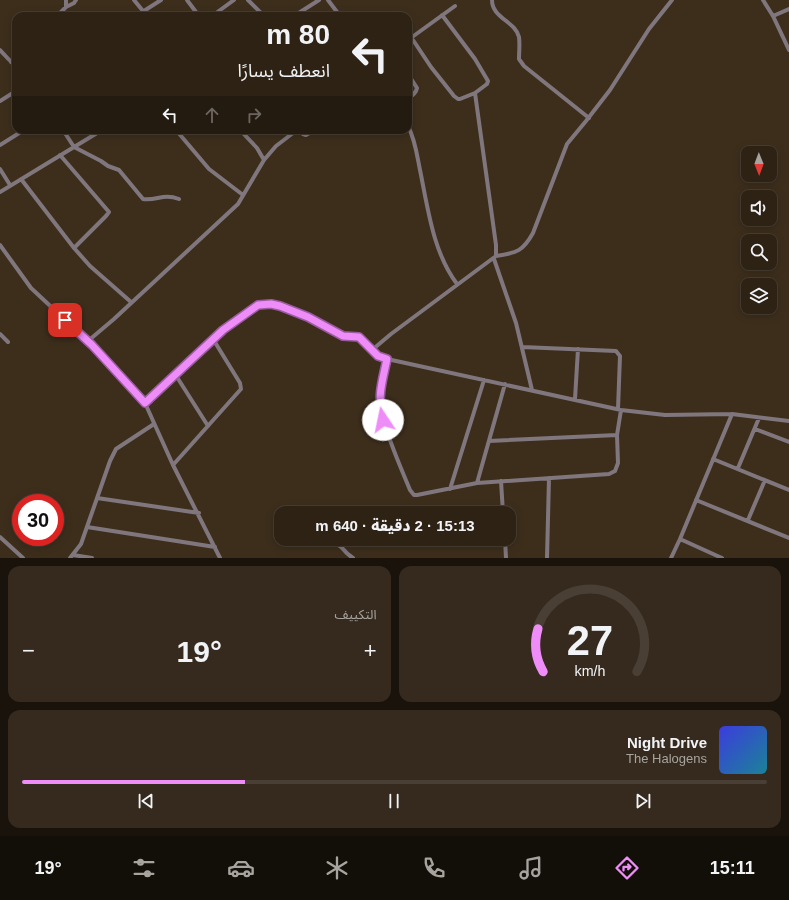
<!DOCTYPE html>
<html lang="ar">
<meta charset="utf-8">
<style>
body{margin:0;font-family:Helvetica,"Noto Sans Arabic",sans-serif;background:#362a1e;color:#f1f3f6;direction:rtl;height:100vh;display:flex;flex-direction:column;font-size:15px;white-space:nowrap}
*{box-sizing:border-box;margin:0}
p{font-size:13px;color:#a7a4a0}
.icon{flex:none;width:22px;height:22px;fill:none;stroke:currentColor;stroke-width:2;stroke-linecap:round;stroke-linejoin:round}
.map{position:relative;height:558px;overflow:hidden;direction:ltr}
.sheet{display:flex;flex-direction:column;gap:8px;padding:8px;background:#19130c;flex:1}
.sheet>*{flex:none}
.hud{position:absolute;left:12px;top:12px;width:400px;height:122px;border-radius:12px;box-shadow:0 2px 10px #0003,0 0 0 1px #493f34;direction:rtl;background:#2e2215;color:#f1f3f6;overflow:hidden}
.needle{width:26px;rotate:179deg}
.fabs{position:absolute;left:741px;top:146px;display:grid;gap:8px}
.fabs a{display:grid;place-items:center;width:36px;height:36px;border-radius:8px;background:#2e2215;box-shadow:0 2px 10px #0003,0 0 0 1px #493f34;font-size:20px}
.speed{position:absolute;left:12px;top:494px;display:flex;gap:8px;font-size:20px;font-weight:700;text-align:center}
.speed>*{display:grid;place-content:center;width:52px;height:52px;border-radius:50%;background:#2e2215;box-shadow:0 2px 10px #0003,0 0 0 1px #493f34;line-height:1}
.speed .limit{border:6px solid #d22;background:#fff;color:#111}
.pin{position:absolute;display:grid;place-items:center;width:34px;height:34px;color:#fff;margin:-17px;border-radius:8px;box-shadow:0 2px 6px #0006}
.me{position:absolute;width:44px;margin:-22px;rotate:349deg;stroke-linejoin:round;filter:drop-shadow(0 0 3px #0008)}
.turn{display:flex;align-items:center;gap:14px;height:84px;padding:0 16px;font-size:18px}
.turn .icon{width:52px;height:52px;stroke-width:2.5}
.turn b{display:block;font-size:28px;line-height:34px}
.lanes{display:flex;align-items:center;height:38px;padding:0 16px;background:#0003;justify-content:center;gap:20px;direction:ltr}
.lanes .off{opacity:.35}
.big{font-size:30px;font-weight:800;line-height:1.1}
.sheet .widget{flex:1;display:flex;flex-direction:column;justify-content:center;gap:6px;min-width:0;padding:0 14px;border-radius:12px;background:#362a1e}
.sheet .dial{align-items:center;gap:0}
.dial svg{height:104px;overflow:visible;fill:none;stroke:#493f34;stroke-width:7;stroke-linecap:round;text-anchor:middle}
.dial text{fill:#f1f3f6;stroke:none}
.song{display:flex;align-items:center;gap:12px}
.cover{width:48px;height:48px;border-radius:6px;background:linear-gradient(135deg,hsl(240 70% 55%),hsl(190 70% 35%))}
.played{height:4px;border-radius:2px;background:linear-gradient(90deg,#ee8cf8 30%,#493f34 30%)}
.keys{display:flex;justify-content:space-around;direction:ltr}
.heat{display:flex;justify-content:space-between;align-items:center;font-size:22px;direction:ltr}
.sheet .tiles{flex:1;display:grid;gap:8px;grid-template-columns:1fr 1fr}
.widget:last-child{grid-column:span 2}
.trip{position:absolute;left:274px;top:506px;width:242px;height:40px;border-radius:12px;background:#2e2215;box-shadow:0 2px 10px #0003,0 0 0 1px #493f34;font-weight:800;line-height:40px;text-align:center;direction:rtl}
.tabs{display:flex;height:64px;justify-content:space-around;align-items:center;background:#120e08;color:#a7a4a0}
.tabs .icon{width:28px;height:28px}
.tabs .active{color:#ee8cf8}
.tabs b{font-size:18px;color:#f1f3f6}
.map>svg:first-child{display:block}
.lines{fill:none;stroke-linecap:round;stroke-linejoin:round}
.street{stroke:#80777e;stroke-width:4}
.route-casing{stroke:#9b5ba1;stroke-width:10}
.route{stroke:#ee8cf8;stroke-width:7}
</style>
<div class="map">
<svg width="789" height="558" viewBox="0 0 789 558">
<rect width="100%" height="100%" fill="#3d2e1c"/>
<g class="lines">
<path class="street" d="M134,0l9,11
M187,0l12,16
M248,0l16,16
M328,0l12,16
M492,0c0,18 23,21 27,37 1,7 0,15 0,22l5,7 65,52
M763,0l10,16 16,34
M66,7v-7
M57,16l9,-9 8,-4 2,-3
M136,16l25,-16
M212,16l22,-16
M294,16l25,-16
M773,16l16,-7
M411,37l20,30 23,29 4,3h2l15,-6
M408,40l47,-34
M0,50l16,17
M11,62l5,-5
M408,74l9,14c-1,5 -5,8 -9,10
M0,101l16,-10
M408,126c7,13 9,29 12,44 8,39 13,82 37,114
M63,130l11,17 27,14 7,5 11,4 24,29c14,2 20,-6 36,0
M176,130l33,39 34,26
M300,130l3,4 3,1 9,-5
M0,145l24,-15
M60,155l49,57 -3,4 -32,32
M264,160l12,-14 21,-16
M0,169l10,16
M21,179l53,69 16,18 41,36
M0,192l102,-62
M0,245l31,43 61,57 53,58 28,62 47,93
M496,256c21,-3 27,-5 37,-23l34,-89 19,-23 24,-31 39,-61 23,-29
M494,259l22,64 16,67
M0,334l8,8
M88,341l26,-22 124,-115 26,-44 -7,-12 -17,-18
M522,347l94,4 4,5 -2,53
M372,350l19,-16 105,-78v-11l-21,-152 12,-9 1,-3 -13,-22 -33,-44
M387,359c-3,12 -6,24 -7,36 -2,22 21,73 30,95l4,5h3l60,-12 132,-9 6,-3 3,-8 -1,-28 4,-25
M175,374l33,52
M575,399l3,-50
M145,403l78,-73 35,-25 13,-1 10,2 27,11 35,19 16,1 19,19 9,3 234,51 44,5 67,-1
M755,429l34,13
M489,441l128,-6
M713,459l76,31
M173,465l68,-76 -1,-6 -27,-44
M738,468l21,-50
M501,481l2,32
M477,483l28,-99
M450,489l34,-109
M97,498l102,15
M696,500l93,38
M748,520l17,-40
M87,527l128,20
M0,537l23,21
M505,539l1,19
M680,539l42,19
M323,545c24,-3 14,3 30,13
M73,555l19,3
M70,558l11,-14 29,-83 6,-12 38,-25
M547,558l2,-80
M671,558l9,-19 52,-125 57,7"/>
</g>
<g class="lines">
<g class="route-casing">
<path id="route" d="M65,320l27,25 53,58 78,-73 35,-25 13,-1 9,2 28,11 35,19 16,1 19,19 9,3c-5,24 -10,36 -4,61"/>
</g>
<use href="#route" class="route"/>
</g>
</svg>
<div class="fabs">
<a><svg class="needle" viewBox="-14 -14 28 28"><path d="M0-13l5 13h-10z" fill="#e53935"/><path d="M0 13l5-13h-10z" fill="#a7a4a0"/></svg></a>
<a><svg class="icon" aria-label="sound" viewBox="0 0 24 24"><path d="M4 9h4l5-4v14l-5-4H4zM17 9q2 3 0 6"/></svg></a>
<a><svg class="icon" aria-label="search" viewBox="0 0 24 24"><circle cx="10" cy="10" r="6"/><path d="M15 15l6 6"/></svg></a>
<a><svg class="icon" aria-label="layers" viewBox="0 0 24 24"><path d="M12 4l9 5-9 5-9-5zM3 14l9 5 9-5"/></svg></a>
</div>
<div class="speed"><div class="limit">30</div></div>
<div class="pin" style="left:65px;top:320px;background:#d93025"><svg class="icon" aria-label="arrive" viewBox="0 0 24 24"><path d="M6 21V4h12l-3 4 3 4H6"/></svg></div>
<svg class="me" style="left:383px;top:420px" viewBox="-20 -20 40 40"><circle r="19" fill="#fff"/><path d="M0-13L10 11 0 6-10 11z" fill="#ee8cf8"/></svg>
<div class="trip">15:13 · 2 دقيقة · 640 m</div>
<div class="hud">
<div class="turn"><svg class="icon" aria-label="left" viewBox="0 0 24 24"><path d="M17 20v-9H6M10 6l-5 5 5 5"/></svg><div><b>80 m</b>انعطف يسارًا</div></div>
<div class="lanes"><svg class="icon" aria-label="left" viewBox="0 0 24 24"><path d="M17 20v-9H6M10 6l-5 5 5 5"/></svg><svg class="icon off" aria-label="ahead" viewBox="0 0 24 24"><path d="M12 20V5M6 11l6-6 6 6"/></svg><svg class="icon off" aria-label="right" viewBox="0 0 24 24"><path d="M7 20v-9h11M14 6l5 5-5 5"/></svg></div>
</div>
</div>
<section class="sheet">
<div class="tiles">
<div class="widget dial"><svg viewBox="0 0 100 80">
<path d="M14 69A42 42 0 1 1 86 69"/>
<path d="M14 69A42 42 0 0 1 10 36" stroke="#ee8cf8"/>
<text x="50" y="56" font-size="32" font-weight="700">27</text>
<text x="50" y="72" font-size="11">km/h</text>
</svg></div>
<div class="widget"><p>التكييف</p>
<div class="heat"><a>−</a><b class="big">19°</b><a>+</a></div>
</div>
<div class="widget">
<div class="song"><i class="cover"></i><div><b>Night Drive</b><p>The Halogens</p></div></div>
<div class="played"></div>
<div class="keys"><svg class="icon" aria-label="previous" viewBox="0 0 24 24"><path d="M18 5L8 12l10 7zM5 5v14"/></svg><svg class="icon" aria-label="pause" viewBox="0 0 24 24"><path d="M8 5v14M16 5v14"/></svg><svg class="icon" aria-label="next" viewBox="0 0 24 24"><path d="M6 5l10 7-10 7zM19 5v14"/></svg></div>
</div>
</div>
</section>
<nav class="tabs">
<b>15:11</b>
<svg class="icon active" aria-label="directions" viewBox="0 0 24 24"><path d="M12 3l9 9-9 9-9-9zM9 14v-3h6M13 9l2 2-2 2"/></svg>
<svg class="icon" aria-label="music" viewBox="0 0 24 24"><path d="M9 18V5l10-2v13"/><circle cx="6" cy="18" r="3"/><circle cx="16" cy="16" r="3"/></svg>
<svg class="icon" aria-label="phone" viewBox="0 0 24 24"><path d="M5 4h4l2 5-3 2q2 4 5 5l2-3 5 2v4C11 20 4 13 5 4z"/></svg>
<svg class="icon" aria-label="climate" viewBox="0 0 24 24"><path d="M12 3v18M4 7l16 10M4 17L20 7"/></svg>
<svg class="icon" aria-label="car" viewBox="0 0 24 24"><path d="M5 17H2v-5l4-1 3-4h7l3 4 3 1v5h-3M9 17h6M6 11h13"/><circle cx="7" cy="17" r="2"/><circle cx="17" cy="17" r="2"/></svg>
<svg class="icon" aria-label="filters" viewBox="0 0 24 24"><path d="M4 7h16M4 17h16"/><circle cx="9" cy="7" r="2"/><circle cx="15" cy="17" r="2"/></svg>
<b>19°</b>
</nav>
